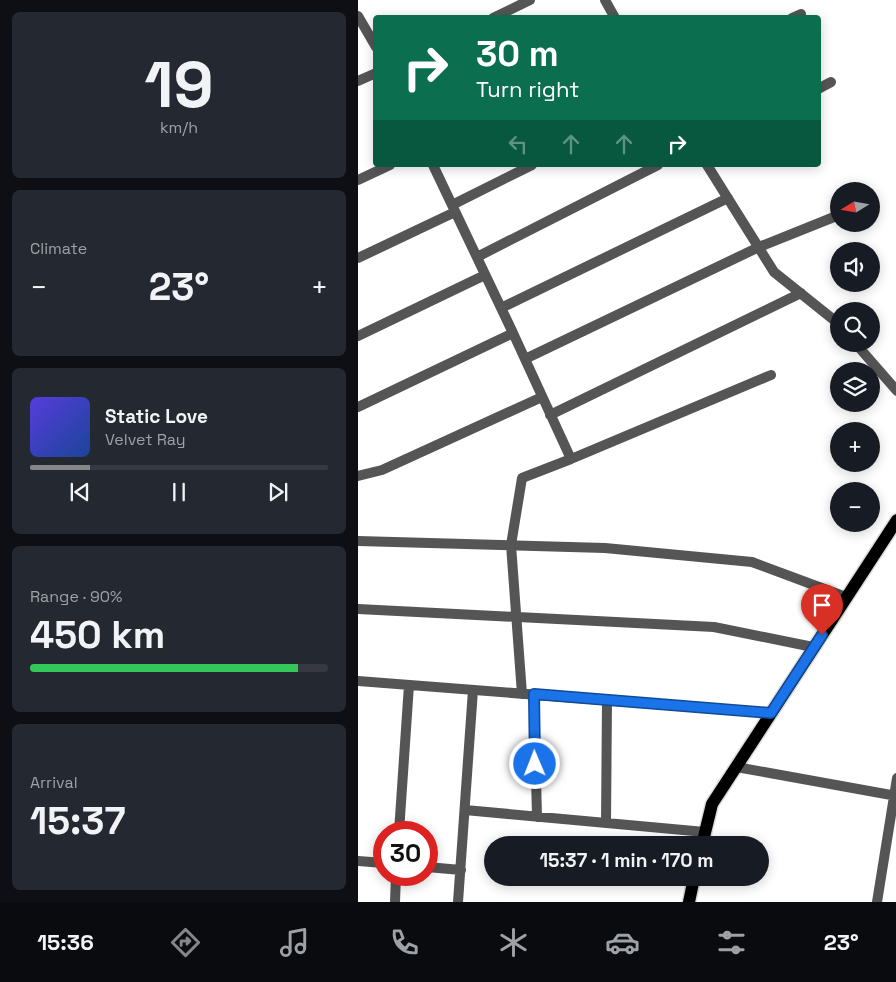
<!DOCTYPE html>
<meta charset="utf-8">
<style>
body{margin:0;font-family:"Space Grotesk",sans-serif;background:#242831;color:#f1f3f6;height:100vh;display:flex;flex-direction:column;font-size:19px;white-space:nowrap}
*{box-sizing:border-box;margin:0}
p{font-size:16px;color:#9ea1a6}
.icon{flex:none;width:28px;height:28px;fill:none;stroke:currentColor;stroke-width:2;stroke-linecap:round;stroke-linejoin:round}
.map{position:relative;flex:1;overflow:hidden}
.sheet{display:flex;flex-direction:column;gap:12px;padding:12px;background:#0d0f14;width:358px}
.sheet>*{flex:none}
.banner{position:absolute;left:15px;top:15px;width:448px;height:152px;border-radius:5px;box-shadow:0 2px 12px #0003;background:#0b6e4f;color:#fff;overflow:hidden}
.needle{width:32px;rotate:259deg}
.controls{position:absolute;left:472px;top:182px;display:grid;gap:10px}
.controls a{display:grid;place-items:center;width:50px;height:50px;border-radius:50%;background:#171b24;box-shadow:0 2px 12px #0003;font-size:25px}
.speed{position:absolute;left:15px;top:821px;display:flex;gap:10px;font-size:25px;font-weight:700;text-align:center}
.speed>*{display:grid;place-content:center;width:65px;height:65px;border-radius:50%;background:#171b24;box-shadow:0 2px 12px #0003;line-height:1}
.speed .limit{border:8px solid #d22;background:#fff;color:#111}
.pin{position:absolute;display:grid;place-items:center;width:42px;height:42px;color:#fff;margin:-51px -21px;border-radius:50% 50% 50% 0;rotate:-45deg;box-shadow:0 0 5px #0007}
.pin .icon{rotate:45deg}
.me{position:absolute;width:55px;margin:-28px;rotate:359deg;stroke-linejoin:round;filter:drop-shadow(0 0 4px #0008)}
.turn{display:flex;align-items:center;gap:18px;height:105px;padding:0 20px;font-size:22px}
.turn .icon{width:65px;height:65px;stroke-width:2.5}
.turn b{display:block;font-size:35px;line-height:42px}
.lanes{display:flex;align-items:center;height:48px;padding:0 20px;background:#0003;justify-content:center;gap:25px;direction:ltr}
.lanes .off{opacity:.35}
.big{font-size:38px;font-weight:600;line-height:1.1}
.sheet .widget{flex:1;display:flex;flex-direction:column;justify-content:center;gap:8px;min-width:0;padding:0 18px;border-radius:8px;background:#242831}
.sheet .dial{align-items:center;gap:0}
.dial b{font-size:65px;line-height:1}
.song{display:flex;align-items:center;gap:15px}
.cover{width:60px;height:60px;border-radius:8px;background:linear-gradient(135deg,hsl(250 70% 55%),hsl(220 70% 35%))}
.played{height:5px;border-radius:2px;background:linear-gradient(90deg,#858687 20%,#363941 20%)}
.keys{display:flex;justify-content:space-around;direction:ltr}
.heat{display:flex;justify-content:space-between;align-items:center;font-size:28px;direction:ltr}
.charge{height:8px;border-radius:4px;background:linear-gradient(90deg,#34c759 90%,#363941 0)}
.trip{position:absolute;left:126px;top:836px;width:285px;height:50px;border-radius:25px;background:#171b24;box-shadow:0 2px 12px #0003;font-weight:600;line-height:50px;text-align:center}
.tab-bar{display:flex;height:80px;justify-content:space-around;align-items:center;background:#090b0e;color:#9ea1a6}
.tab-bar .icon{width:35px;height:35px}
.tab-bar .on{color:#858687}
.tab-bar b{font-size:22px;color:#f1f3f6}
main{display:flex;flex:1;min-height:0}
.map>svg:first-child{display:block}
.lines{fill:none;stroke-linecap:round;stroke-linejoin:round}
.primary-casing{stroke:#dbdbdb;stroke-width:15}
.minor{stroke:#555;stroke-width:10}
.primary{stroke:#000;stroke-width:12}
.route-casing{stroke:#114b97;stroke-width:12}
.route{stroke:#1a73e8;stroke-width:9}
</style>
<main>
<section class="sheet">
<div class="widget dial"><b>19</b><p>km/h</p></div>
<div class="widget"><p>Climate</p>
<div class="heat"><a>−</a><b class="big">23°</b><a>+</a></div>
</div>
<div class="widget">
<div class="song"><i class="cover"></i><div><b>Static Love</b><p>Velvet Ray</p></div></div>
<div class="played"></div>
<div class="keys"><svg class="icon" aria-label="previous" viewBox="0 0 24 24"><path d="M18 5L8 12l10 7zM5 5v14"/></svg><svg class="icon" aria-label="pause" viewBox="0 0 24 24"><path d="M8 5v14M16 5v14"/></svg><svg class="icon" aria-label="next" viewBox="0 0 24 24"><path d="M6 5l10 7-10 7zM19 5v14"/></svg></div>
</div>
<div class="widget"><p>Range · 90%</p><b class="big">450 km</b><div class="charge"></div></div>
<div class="widget"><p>Arrival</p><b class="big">15:37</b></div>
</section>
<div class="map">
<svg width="539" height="902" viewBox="0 0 539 902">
<rect width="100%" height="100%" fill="#fff"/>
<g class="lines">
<g class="primary-casing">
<path id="primary" d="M344,845l10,-41 185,-284
M331,902l5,-24"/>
</g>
<path class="minor" d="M247,0l10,18
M0,16l18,31
M135,18l37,-18
M434,18l9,-4
M0,81l18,-8
M460,89l13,-7
M349,165l67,107 65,52
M0,180l32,-15
M94,205l80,-40
M119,257l181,-92
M0,258l97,-46
M143,308l227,-110
M155,333l58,126 -49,19 -11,67 11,149
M0,336l127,-61
M498,344l41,47
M167,359l234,-112 80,-32
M0,407l155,-74 -80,-168
M192,415l251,-122
M213,459l200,-84
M0,476l24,-6 160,-73
M0,541l247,7 147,14 94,35
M0,609l356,18 99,20
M0,681l413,32
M176,695l3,122
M378,767l161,29
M107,810l240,22
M248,823l1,-123
M41,832l10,-147
M0,861l26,2
M69,867l34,3
M37,902l1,-27
M100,902l15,-212
M519,902l20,-124"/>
<use href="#primary" class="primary"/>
</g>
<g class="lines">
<g class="route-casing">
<path id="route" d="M177,764l-1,-70 237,19 51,-78"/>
</g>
<use href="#route" class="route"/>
</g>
</svg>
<div class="controls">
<a><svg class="needle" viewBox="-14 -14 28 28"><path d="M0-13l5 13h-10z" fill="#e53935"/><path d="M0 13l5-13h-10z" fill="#9ea1a6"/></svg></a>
<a><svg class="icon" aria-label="sound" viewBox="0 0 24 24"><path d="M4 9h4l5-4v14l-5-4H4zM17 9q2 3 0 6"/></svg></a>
<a><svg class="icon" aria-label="search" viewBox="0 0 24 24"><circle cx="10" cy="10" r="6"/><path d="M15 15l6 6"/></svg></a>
<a><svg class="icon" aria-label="layers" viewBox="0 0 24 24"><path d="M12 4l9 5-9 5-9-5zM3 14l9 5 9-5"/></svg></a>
<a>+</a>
<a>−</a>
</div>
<div class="speed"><div class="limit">30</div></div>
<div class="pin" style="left:464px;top:635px;background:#d93025"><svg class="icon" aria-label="arrive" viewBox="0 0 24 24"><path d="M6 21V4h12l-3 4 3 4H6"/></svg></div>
<svg class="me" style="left:177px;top:764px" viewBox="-20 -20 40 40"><circle r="17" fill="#1a73e8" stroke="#fff" stroke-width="3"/><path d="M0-11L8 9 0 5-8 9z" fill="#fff"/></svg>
<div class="trip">15:37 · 1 min · 170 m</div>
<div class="banner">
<div class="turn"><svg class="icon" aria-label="right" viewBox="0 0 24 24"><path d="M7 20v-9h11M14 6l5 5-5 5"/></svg><div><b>30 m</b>Turn right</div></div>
<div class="lanes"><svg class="icon off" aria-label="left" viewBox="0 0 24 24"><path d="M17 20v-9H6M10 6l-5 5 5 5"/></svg><svg class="icon off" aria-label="ahead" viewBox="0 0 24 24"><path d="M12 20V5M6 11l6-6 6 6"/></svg><svg class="icon off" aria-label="ahead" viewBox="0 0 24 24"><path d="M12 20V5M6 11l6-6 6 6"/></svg><svg class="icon" aria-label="right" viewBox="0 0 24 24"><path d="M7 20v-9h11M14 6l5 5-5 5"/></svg></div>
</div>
</div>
</main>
<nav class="tab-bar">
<b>15:36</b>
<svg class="icon on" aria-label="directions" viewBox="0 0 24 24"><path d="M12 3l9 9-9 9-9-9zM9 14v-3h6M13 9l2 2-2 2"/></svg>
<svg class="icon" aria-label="music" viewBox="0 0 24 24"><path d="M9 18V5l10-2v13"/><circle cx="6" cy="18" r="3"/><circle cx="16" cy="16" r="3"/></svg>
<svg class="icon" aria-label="phone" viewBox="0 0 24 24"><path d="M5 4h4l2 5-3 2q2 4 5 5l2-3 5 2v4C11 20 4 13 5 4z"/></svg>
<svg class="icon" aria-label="climate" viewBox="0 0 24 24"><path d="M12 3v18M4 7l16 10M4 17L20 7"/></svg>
<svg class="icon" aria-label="car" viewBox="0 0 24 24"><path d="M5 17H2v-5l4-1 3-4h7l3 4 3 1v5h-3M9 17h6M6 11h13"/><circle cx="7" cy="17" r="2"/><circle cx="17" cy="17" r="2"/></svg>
<svg class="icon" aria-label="filters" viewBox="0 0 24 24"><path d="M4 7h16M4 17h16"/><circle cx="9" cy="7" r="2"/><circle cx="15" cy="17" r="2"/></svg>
<b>23°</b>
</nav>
